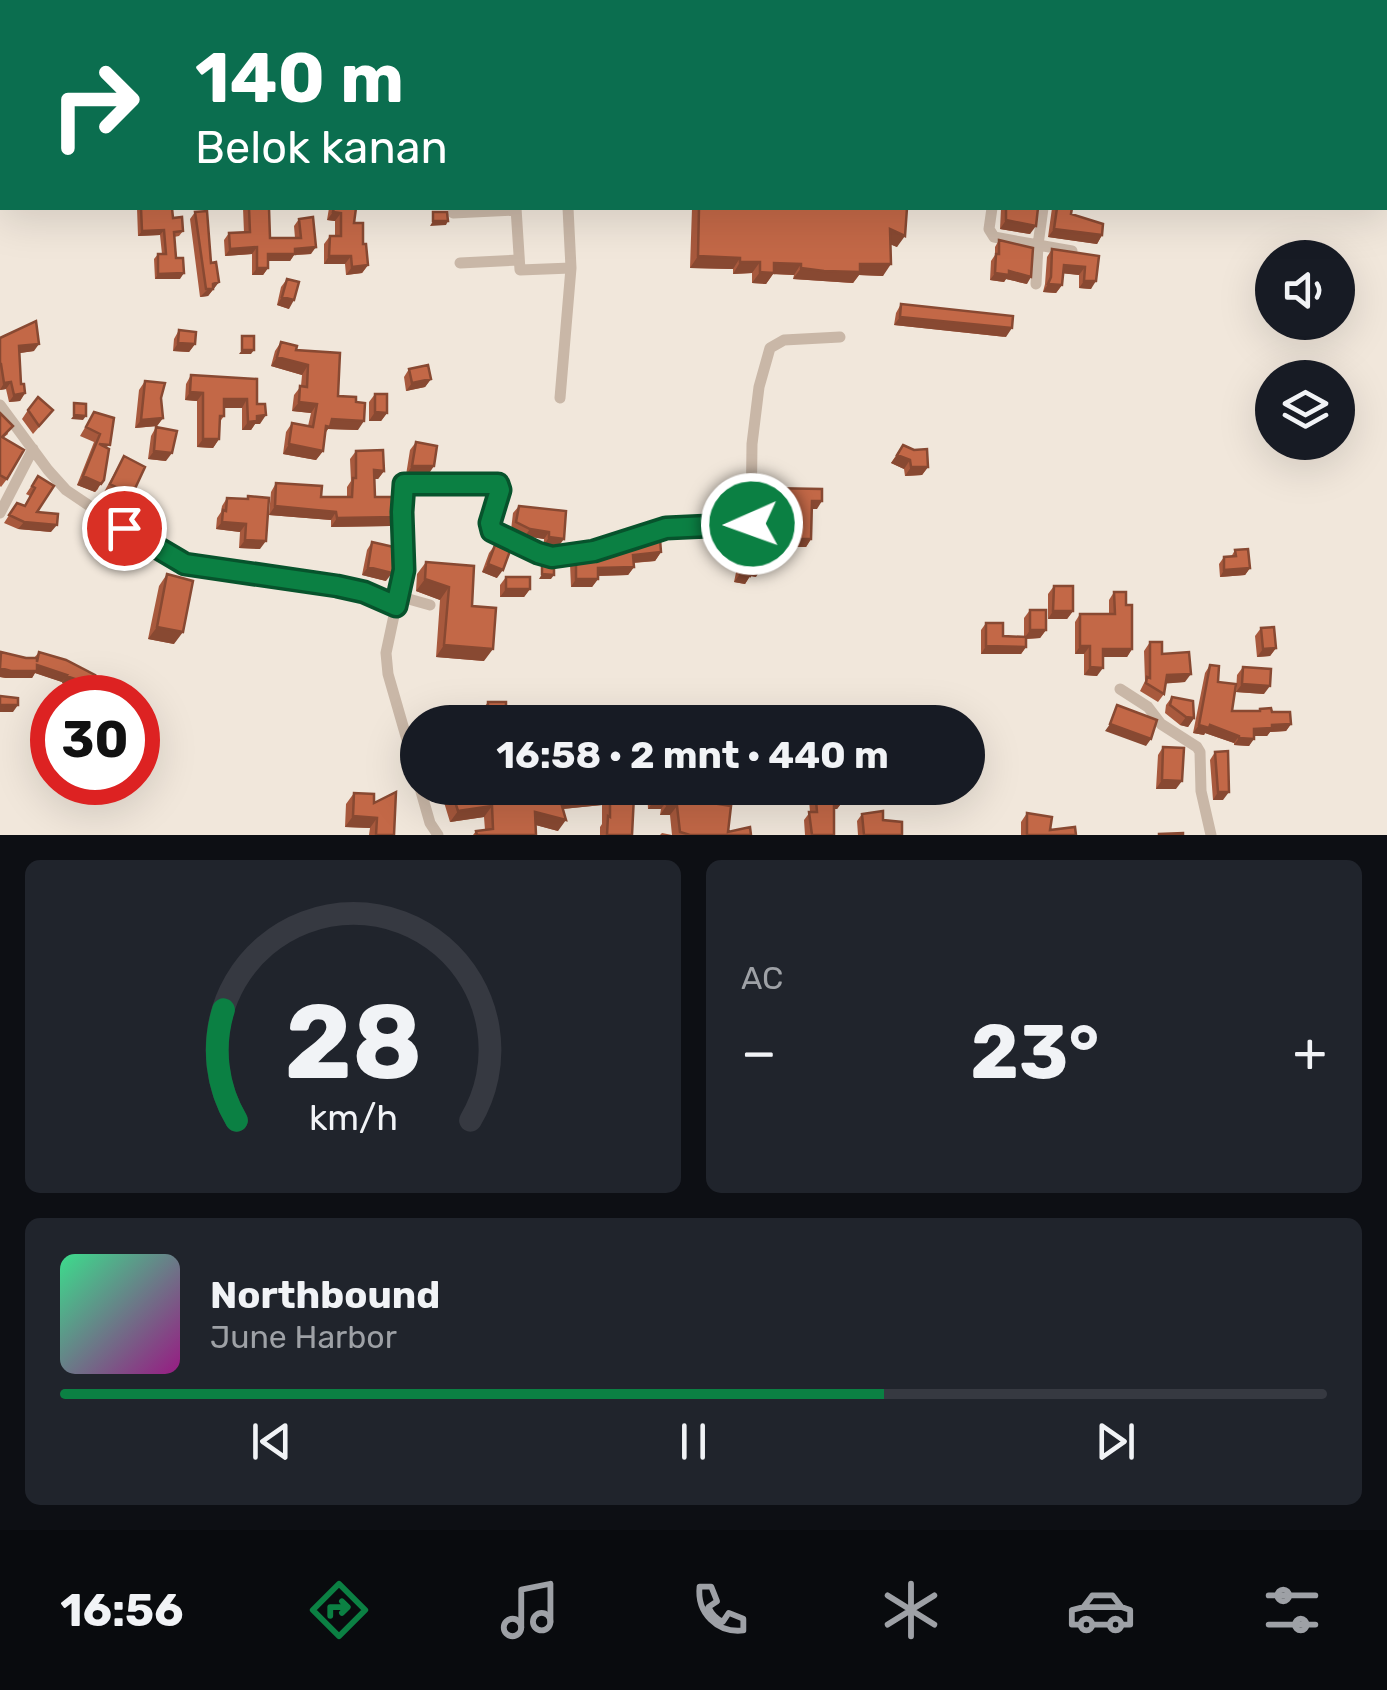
<!DOCTYPE html>
<html lang="id">
<meta charset="utf-8">
<style>
body{margin:0;font-family:Rubik,sans-serif;background:#20242c;color:#f1f3f6;height:100vh;display:flex;flex-direction:column;font-size:38px;white-space:nowrap}
*{box-sizing:border-box;margin:0}
p{font-size:32px;color:#9ea1a6}
.icon{flex:none;width:55px;height:55px;fill:none;stroke:currentColor;stroke-width:2;stroke-linecap:round;stroke-linejoin:round}
.map{position:relative;height:835px;overflow:hidden}
.panel{display:flex;flex-direction:column;gap:25px;padding:25px;background:#0d0f14;flex:1}
.panel>*{flex:none}
.guide{position:absolute;left:0px;top:0px;width:1388px;height:210px;box-shadow:0 10px 40px #0002;background:#0b6e4f;color:#fff;overflow:hidden}
.buttons{position:absolute;left:1255px;top:240px;display:grid;gap:20px}
.buttons a{display:grid;place-items:center;width:100px;height:100px;border-radius:50%;background:#171b24;box-shadow:0 10px 40px #0002;font-size:50px}
.speed{position:absolute;left:30px;top:675px;display:flex;gap:20px;font-size:50px;font-weight:700;text-align:center}
.speed>*{display:grid;place-content:center;width:130px;height:130px;border-radius:50%;background:#171b24;box-shadow:0 10px 40px #0002;line-height:1}
.speed .limit{border:15px solid #d22;background:#fff;color:#111}
.pin{position:absolute;display:grid;place-items:center;width:85px;height:85px;color:#fff;margin:-42px;border:5px solid #fff;border-radius:50%;box-shadow:0 2px 10px #0007}
.me{position:absolute;width:110px;margin:-55px;rotate:268deg;stroke-linejoin:round;filter:drop-shadow(0 0 8px #0008)}
.turn{display:flex;align-items:center;gap:35px;height:210px;padding:0 30px;font-size:45px}
.turn .icon{width:130px;height:130px;stroke-width:2.5}
.turn b{display:block;font-size:70px;line-height:85px}
.big{font-size:75px;font-weight:700;line-height:1.1}
.panel .card{flex:1;display:flex;flex-direction:column;justify-content:center;gap:15px;min-width:0;padding:0 35px;border-radius:15px;background:#20242c}
.panel .dial{align-items:center;gap:0}
.dial svg{height:260px;overflow:visible;fill:none;stroke:#363941;stroke-width:7;stroke-linecap:round;text-anchor:middle}
.dial text{fill:#f1f3f6;stroke:none}
.song{display:flex;align-items:center;gap:30px}
.cover{width:120px;height:120px;border-radius:15px;background:linear-gradient(135deg,hsl(150 70% 55%),hsl(310 70% 35%))}
.played{height:10px;border-radius:5px;background:linear-gradient(90deg,#0b8043 65%,#363941 65%)}
.keys{display:flex;justify-content:space-around;direction:ltr}
.heat{display:flex;justify-content:space-between;align-items:center;font-size:55px;direction:ltr}
.panel .tiles{flex:1;display:grid;gap:25px;grid-template-columns:1fr 1fr}
.card:last-child{grid-column:span 2}
.trip{position:absolute;left:400px;top:705px;width:585px;height:100px;border-radius:50px;background:#171b24;box-shadow:0 10px 40px #0002;font-weight:700;line-height:100px;text-align:center}
.dock{display:flex;height:160px;justify-content:space-around;align-items:center;background:#090b0e;color:#9ea1a6}
.dock .icon{width:70px;height:70px}
.dock .on{color:#0b8043}
.dock b{font-size:45px;color:#f1f3f6}
.map>svg:first-child{display:block}
.lines{fill:none;stroke-linecap:round;stroke-linejoin:round}
.minor{stroke:#c9b7a7;stroke-width:11}
.wall{fill:#a8593d}
.shaded-wall{fill:#884932}
.building{fill:#c36847;stroke:#884932;stroke-width:2.5}
.route-casing{stroke:#07532c;stroke-width:25}
.route{stroke:#0b8043;stroke-width:18}
</style>
<div class="map">
<svg width="1387" height="835" viewBox="0 0 1387 835">
<rect width="100%" height="100%" fill="#f1e7db"/>
<g class="lines">
<path class="minor" d="M557,0v2
M750,0v2
M862,0v2
M1298,0l10,2
M105,2l1,-2
M177,2l1,-2
M230,2l1,-2
M1109,2v-2
M1385,40l2,1
M516,208l4,62 51,-2
M992,208l-3,21 5,8 44,8 -2,39
M1043,208l-5,37 34,6
M453,213l63,-3
M460,263l59,-3
M560,398l11,-130 -3,-60
M0,405l48,65 18,20 58,39 61,35 152,22 27,6 32,14 -10,47 2,21 30,104
M0,513l33,-64
M398,596l32,9
M396,606l8,-36 -2,-59 2,-27h94l2,6 -10,33 2,8 46,22 14,4 42,-6 72,-23 85,-3 1,-81 7,-57 11,-39 14,-8 56,-3
M1120,689l28,18 13,17 36,23 3,5 1,39 10,44
M420,788l10,35 8,12"/>
</g>
<path class="wall" d="M137,208h35l1,10 10,13 -4,5 -5,1 6,42h-25l-1,-20 4,-5h4l-2,-19 -22,1z
M243,208h26l1,30h25l-1,-12 5,-7 12,35 -17,1 -4,6h-22v7l-5,7h-11v-21l-27,2 -1,-16 5,-7h15z
M329,208h27l-2,15 9,21 5,21 -6,8 -16,2 -1,-11h-21v-20l6,-8h5v-15l-8,-1z
M692,208h215l-10,39 -7,-3 -7,32 -24,-1 -6,8 -60,-4 1,-4 -21,-1 -7,10 -14,-1v-10l-19,1v-5l-43,-1z
M1001,208h37l-8,26 -30,-5z
M1052,208h20l-1,6 31,21 -5,9 -49,-7z
M195,212l24,70 -11,14 -8,1 -10,-78z
M999,240l28,44 -21,-5 -2,3 -14,-2 1,-19 4,-6v-8z
M1052,249l47,7 -8,33 -12,-1v-13l-16,-2 -1,12 -6,8 -13,-1 2,-8 2,-27z
M287,279l2,30 -12,-4 4,-18z
M901,304l105,33 -112,-12 2,-12z
M179,330l16,14 -6,8 -16,-1 1,-12z
M0,338l34,13 -15,2 2,31 4,9 -5,8 -11,1 -3,-13 -6,1z
M281,342l15,8 42,46 20,34 -30,-1 -3,4 -2,18 -7,9 -33,-6 3,-22 6,-9 16,3 3,-13 -19,-2 2,-16 7,-9 1,-11 -31,-9 4,-15z
M409,369l22,10 -6,8 -19,4 -2,-14z
M191,375l66,29 3,20h-5l-4,6h-9v-22h-18v8l-5,7v16l-6,9 -16,-1v-46l-12,-1 1,-16z
M145,381l16,17 2,20 -6,8 -22,2 4,-38z
M375,394l12,19 -6,8h-12v-19z
M28,410l19,8 -14,16 -11,-15z
M94,412l14,36 -10,41 -3,3 -18,-7 17,-43 -14,-6z
M0,413l8,21 -5,4 4,41 -6,8 -1,-1z
M156,427l10,34 -18,-2 3,-23z
M416,442l12,33h-22l4,-25z
M903,445l25,22 -6,8 -17,1 -1,-7 -13,-6z
M356,451l28,20 -6,8h-4l1,18 15,29 -59,1v-7l-62,-5 2,-23 5,-9 45,14h26v-10l4,-6 -1,-22z
M124,456l8,39 -6,8 -22,-11z
M38,476l-1,36 14,20 -33,-3 -14,-6 13,-20 7,3 6,-10 -4,-2z
M766,488l51,21h-5l-1,30 -5,8h-28v-32l-17,-2v-17z
M248,496l12,53 -21,-1 1,-16 -24,-3 1,-11 4,-6 1,-6 5,-8 20,1z
M519,506l47,5 -8,36 -14,-2v-6l-19,-3 -14,-6 2,-17z
M723,527h18l-6,24h-11l-1,-11h-6v-4z
M638,541l23,11 -6,9 -21,2v4l-6,8 -30,1v3l-6,8h-21l-1,-23 6,-8 60,-12z
M372,542l14,39 -24,-6 5,-25z
M495,545l2,33 -15,-6 7,-19z
M746,545l10,32 -6,-1 -5,8 -11,-2 6,-29z
M1235,550l15,18 -5,7 -25,2 -1,-13 5,-7h7z
M426,562l46,44 12,55 -48,-4 4,-57 -24,-9 1,-17z
M167,574l7,70 -26,-5 11,-53z
M506,577l24,12 -6,8h-24v-12z
M1054,586l19,25 -6,8h-19v-25z
M1114,592l12,13 6,44 -5,8h-24l-6,19 -13,-1v-21h-9v-32l5,-8h29v-14z
M1030,610l16,20 -6,8 -14,1v8l-5,7h-40v-24l5,-7 17,13 21,1v-19z
M1261,628l15,20 -6,8 -13,1 -2,-21z
M1150,642l12,12 23,28 -20,1 -1,11 -6,8 -18,-11 5,-10 -1,-30z
M1,652l25,6h8l5,-6 49,36 -5,7 -11,-6 1,-1 -11,-5v-1l-27,-9 -3,5h-26l-6,-1v-23z
M1210,665l22,46h27l1,-2 12,3 19,12 -5,7 -16,1 -3,4h-13l-5,10 -15,-1v-2l-29,-10 -1,2 -11,-2 12,-60z
M1243,667l21,27 -28,-2 1,-17z
M1172,697l22,21 -6,9 -8,-2 -15,-12 1,-8z
M488,702l18,14 -4,6h-20v-12z
M52,714v35h-6v-17l-12,-1 1,-9 3,-5 12,1z
M1163,747l13,42h-20l2,-34z
M1215,752l8,48h-10l-3,-40z
M483,788h33l-1,12h14l-3,-12h97l-3,7 12,40h-32v-8l2,-3v-19l-39,4 -5,22 -22,-6v10h-63l3,-4 9,-1 -1,-13 -34,5 -7,-23 8,-10 30,2z
M647,788h39v11l42,33 23,3h-91l2,-2 10,2 -2,-20h-10l1,-6h-13z
M808,788h35v13l-6,8h-3v26h-29l-1,-15 6,-8z
M354,793l20,10 20,32h-25l1,-7 -25,-1 1,-23z
M1027,813l23,17 26,5h-55v-13z
M862,814l21,6 19,15h-44l-1,-14z"/>
<path class="shaded-wall" d="M1005,0h42l-2,2h-41z
M333,212l8,1 -6,8 -8,-1z
M1006,220l30,6 -6,8 -30,-5z
M433,221h15l-2,4 -16,1z
M890,229l15,7 -8,11 -15,-6z
M1054,229l48,6 -5,9 -49,-7z
M164,230l-4,5 -22,1 4,-5z
M257,247l-5,7 -27,2 5,-7z
M316,247l-5,7 -17,1 -4,6h-27l5,-7 27,-5z
M329,256h22l-6,8h-21z
M698,256l42,2 -7,11 -43,-1z
M740,262h20l-8,11 -19,1z
M774,263l27,1 -7,11 -21,-1 -7,10 -14,-1 8,-11z
M860,264h31l-8,12 -24,-1 -6,8 -60,-4 8,-11z
M368,265l-6,8 -16,2 6,-8z
M1064,265l21,2 -6,8 -20,-2z
M257,268h11l-5,7h-11z
M1009,271l22,6 -4,7 -21,-5 -2,3 -14,-2 5,-7z
M184,273l-4,6h-25l3,-5z
M1084,281h12l-5,8 -12,-1z
M219,282l-11,14 -8,1 13,-13z
M1048,284l14,1 -6,8 -13,-1z
M282,297l12,3 -5,9 -12,-4z
M900,317l112,11 -6,9 -112,-12z
M178,343l17,1 -6,8 -16,-1z
M39,344l-5,7 -20,3 5,-8z
M242,350h12l-3,4h-12z
M277,357l31,8 -6,10 -31,-9z
M431,379l-6,8 -19,4 6,-8z
M11,382l-5,7 -6,1 4,-7z
M190,392l13,1 -6,8 -12,-1z
M25,393l-5,8 -11,1 5,-7z
M224,399h23l-5,9h-24z
M299,402l18,2 -6,9 -19,-2z
M375,412l12,1 -6,8h-12z
M74,415l12,1 -3,4 -12,-1z
M266,415l-6,9h-5l-4,6h-9l6,-8 9,-6z
M163,418l-6,8 -22,2 6,-8z
M332,419l32,2 -6,9 -30,-1 -5,7 -3,-1z
M203,439h16l-6,9 -16,-1z
M289,444l34,7 -7,9 -33,-6z
M154,451l18,2 -6,8 -18,-2z
M897,455l13,5 -6,9 -13,-6z
M412,466h22l-6,9h-22z
M911,467h17l-6,8 -17,1z
M374,470l10,1 -6,8h-9z
M83,476l21,4 -9,12 -18,-7z
M812,501h10l-5,8h-11z
M766,505l18,2 -6,8 -17,-2z
M275,506l61,6 -5,8 -62,-5z
M396,517l-6,9 -59,1 6,-9z
M24,522l33,3 -6,7 -33,-3z
M222,522l24,2 -6,8 -24,-3z
M530,529l19,3 -5,7 -19,-3z
M723,531h6l-6,9h-6z
M549,537l15,2 -6,8 -14,-2z
M783,539h28l-5,8h-28z
M245,540l21,1 -6,8 -21,-1z
M729,543h12l-6,8h-11z
M661,552l-6,9 -27,2 5,-8z
M488,564l15,6 -6,8 -15,-6z
M368,567l24,6 -6,8 -24,-6z
M634,567l-6,8 -36,1 6,-8z
M752,567l9,2 -5,8 -9,-2z
M1250,568l-5,7 -25,2 4,-7z
M542,574l12,1 -3,4h-12z
M740,574l10,2 -5,8 -11,-2z
M425,579l24,8 -9,13 -24,-9z
M576,579h22l-6,8h-21z
M506,589h24l-6,8h-24z
M1053,611h20l-6,8h-19z
M157,627l26,5 -9,12 -26,-5z
M1030,630h16l-6,8 -16,1z
M444,645l49,4 -9,12 -48,-4z
M986,646l40,1 -5,7h-40z
M1080,646h10l-6,8h-9z
M1276,648l-6,8 -13,1 6,-8z
M1103,649h29l-5,8h-30z
M37,665l30,10 -5,7 -27,-9 -3,5h-26l-6,-1v-9z
M1090,667l13,1 -6,8 -13,-1z
M1191,674l-6,8 -24,2 6,-9z
M66,676l12,4 -5,8 -11,-5z
M1242,684l28,2 -6,8 -28,-2z
M0,705h18l-5,7h-13z
M488,716h18l-4,6h-18z
M1186,717l8,1 -6,9 -8,-2z
M1110,724l41,15 -5,7 -41,-15z
M1291,724l-5,7 -16,1 -3,4h-18l5,-7 18,-4z
M1199,725h11l29,11 -5,7 -29,-10 -1,2 -11,-2z
M37,727l12,1 -3,4 -12,-1z
M1239,738l15,1 -5,7 -15,-1z
M1162,780l20,1 -6,8h-20z
M1218,792h11l-6,8h-10z
M610,794l-8,11 -50,5 8,-11z
M655,799h13l-7,10h-13z
M834,801h9l-6,8h-9z
M667,805l10,1 -7,9h-10z
M492,806l-8,11 -34,5 8,-11z
M535,812l31,8 -8,11 -30,-8z
M353,816l24,2 -7,10 -25,-1z"/>
<path class="building" d="M77,0h25l1,2h-17z
M130,0h42v2h-42z
M193,0h19v2h-19z
M250,0h32v2h-33z
M877,0h32l3,2h7l2,-2h25l1,2h-71z
M965,0h43v2h-44z
M141,208h31l1,10 9,-1 1,14 -9,1 2,26h7l1,15 -26,1v-20h8l-2,-24 -22,1z
M249,208h20l1,30h31l-2,-19 14,-2 3,30 -21,2v5h-27v14h-11v-21l-27,2 -1,-16 21,-1z
M334,208h22l-2,15h9v21h3l2,21 -16,2 -1,-11h-22l1,-20h11v-23l-8,-1z
M699,208h208l-2,28 -15,-7 1,35h-31v8l-36,-1 -23,-3v-4l-27,-1v10l-14,-1v-10h-20v-4l-42,-2z
M1006,208h32l-2,18 -30,-6z
M1057,208h15l-1,6 32,10 -1,11 -48,-6z
M207,211l4,52 5,-1 3,20 -6,2v5h-7l-11,-77z
M433,212h14l1,9h-15z
M999,240l34,8 -2,29 -22,-6v4l-14,-2 1,-19h3z
M1052,249l47,7 -3,25h-12l1,-14 -21,-2 -2,20 -14,-1 3,-7z
M287,279l12,3 -5,18 -12,-3z
M901,304l112,12 -1,12 -112,-11z
M36,321l3,23 -20,2 2,38h3l1,9 -11,2 -3,-13 -7,1 -3,-19h-1v-26z
M179,330l17,2 -1,12 -17,-1z
M242,336h12v14h-12z
M281,342l16,4 -1,4 44,3 -2,43 18,1v5l9,1 -1,18 -32,-2 -2,8 -4,-1 -3,25 -34,-7 3,-21 21,4 4,-23 -18,-2 1,-16 7,1 1,-22 -31,-8z
M428,365l3,14 -19,4 -3,-14z
M191,375l66,4v25h8l1,11 -9,1v5l-9,1 -1,-23h-23v17h-4l-1,23h-16v-46l-13,-1z
M145,381l20,2 -4,15 2,20 -22,2z
M375,394h12v19l-12,-1z
M38,397l15,13 -14,16 -11,-16z
M74,403l12,1v12l-12,-1z
M94,412l20,6 -4,27 -11,-1 10,5 -5,31 -3,4 -18,-8 17,-42 -14,-7z
M0,413l13,13 -11,11 22,13 -17,29 -7,-4z
M156,427l21,4 -5,22 -18,-2z
M416,442l21,4 -3,20h-22z
M903,445l11,5 13,-1 1,18h-17l-1,-7 -13,-5z
M383,450l1,21 -10,-1 1,27h21v20l-59,1 -1,-6 -61,-6 1,-23 46,3 -1,11h31l1,-19h3v-27z
M124,456l21,11 -13,28 -22,-11z
M38,476l16,10 -17,26 21,2 -1,11 -33,-3 -15,-7 8,-12 8,3 10,-18 -3,-2z
M766,488l56,1v12h-10l-1,38h-28l1,-32 -18,-2z
M248,496l21,2 -3,43 -21,-1 1,-16 -24,-2 1,-12 3,1 1,-13 21,1z
M519,506l47,5 -2,28 -15,-2v-5l-19,-3 -14,-7z
M723,527h18v16h-12v-12h-6z
M660,539l1,13 -28,3 1,12 -36,1v11h-22v-23l26,-4 24,-8h13l-1,-3z
M372,542l26,6 -6,25 -24,-6z
M495,545l15,6 -7,19 -15,-6z
M746,545l20,5 -5,19 -9,-2 -2,9 -10,-2z
M1248,549l2,19 -26,2v-13l12,-1 -1,-6z
M545,560l9,2v13l-12,-1v-12h3z
M426,562l48,4 -2,40 24,2 -3,41 -49,-4 5,-58 -24,-8z
M167,574l26,7 -10,51 -26,-5z
M506,577h24v12h-24z
M1054,586h19v25h-20z
M1114,592h12v13h6v44h-29v19l-13,-1v-21h-10v-32h35z
M1030,610h16v20h-16z
M986,623h17v13l23,1v10l-40,-1z
M1274,627l2,21 -13,1 -2,-21z
M1150,642h12v12l27,-2 2,22 -24,1 -3,19 -18,-11 1,-6 3,1z
M1,652l25,6h11v4l2,-10 27,8 29,15 -7,13 -11,-6 1,-2 -12,-4 1,-1 -30,-10v6h-26l-11,-3z
M1210,665l9,1 -1,16 18,2 -4,27h28v-2l11,-1 1,4h18l1,12 -19,1v3l-18,1v10l-15,-1v-2l-29,-11 -1,3 -10,-3z
M1243,667l28,2 -1,17 -28,-2z
M0,696l18,2v7h-18z
M1172,697l21,4 1,17 -8,-1 -16,-12z
M488,702h18v14h-18z
M1117,705l40,15 -6,19 -41,-15z
M464,713l1,9h-22l-1,-8z
M52,714v31h-3v-17l-12,-1 1,-10 14,1z
M1163,747l21,1 -2,33 -20,-1z
M1228,751l1,41h-11l-3,-40z
M490,788h26l-1,12 23,1 -2,-13h87l-3,7 14,1 -2,39h-25l1,-19 2,1v-23l-50,5 6,21 -31,-8 1,23h-59l-1,-4 17,-2 -1,-23 -34,5 -7,-22 40,2z
M654,788h32v11l45,7 -3,26 22,-5 1,8h-61l-10,-3 -3,-26 -10,-1 1,-6h-13z
M815,788h28v13h-9v34h-22l-3,-23h8z
M396,792l-2,43h-18l1,-17 -24,-2 1,-23 20,1v9z
M883,811v9l19,2v13h-38l-2,-21z
M1027,813l25,4 -2,13 25,-3 1,8h-49z
M1183,833v2h-24v-1z"/>
<g class="lines">
<g class="route-casing">
<path id="route" d="M124,528l61,36 152,22 27,6 32,14 8,-36 -2,-58 2,-28h94l2,6 -10,33 2,8 46,22 14,4 42,-6 72,-23 86,-4"/>
</g>
<use href="#route" class="route"/>
</g>
</svg>
<div class="buttons">
<a><svg class="icon" aria-label="sound" viewBox="0 0 24 24"><path d="M4 9h4l5-4v14l-5-4H4zM17 9q2 3 0 6"/></svg></a>
<a><svg class="icon" aria-label="layers" viewBox="0 0 24 24"><path d="M12 4l9 5-9 5-9-5zM3 14l9 5 9-5"/></svg></a>
</div>
<div class="speed"><div class="limit">30</div></div>
<div class="pin" style="left:124px;top:528px;background:#d93025"><svg class="icon" aria-label="arrive" viewBox="0 0 24 24"><path d="M6 21V4h12l-3 4 3 4H6"/></svg></div>
<svg class="me" style="left:752px;top:524px" viewBox="-20 -20 40 40"><circle r="17" fill="#0b8043" stroke="#fff" stroke-width="3"/><path d="M0-11L8 9 0 5-8 9z" fill="#fff"/></svg>
<div class="trip">16:58 · 2 mnt · 440 m</div>
<div class="guide">
<div class="turn"><svg class="icon" aria-label="right" viewBox="0 0 24 24"><path d="M7 20v-9h11M14 6l5 5-5 5"/></svg><div><b>140 m</b>Belok kanan</div></div>
</div>
</div>
<section class="panel">
<div class="tiles">
<div class="card dial"><svg viewBox="0 0 100 80">
<path d="M14 69A42 42 0 1 1 86 69"/>
<path d="M14 69A42 42 0 0 1 10 35" stroke="#0b8043"/>
<text x="50" y="56" font-size="32" font-weight="700">28</text>
<text x="50" y="72" font-size="11">km/h</text>
</svg></div>
<div class="card"><p>AC</p>
<div class="heat"><a>−</a><b class="big">23°</b><a>+</a></div>
</div>
<div class="card">
<div class="song"><i class="cover"></i><div><b>Northbound</b><p>June Harbor</p></div></div>
<div class="played"></div>
<div class="keys"><svg class="icon" aria-label="previous" viewBox="0 0 24 24"><path d="M18 5L8 12l10 7zM5 5v14"/></svg><svg class="icon" aria-label="pause" viewBox="0 0 24 24"><path d="M8 5v14M16 5v14"/></svg><svg class="icon" aria-label="next" viewBox="0 0 24 24"><path d="M6 5l10 7-10 7zM19 5v14"/></svg></div>
</div>
</div>
</section>
<nav class="dock">
<b>16:56</b>
<svg class="icon on" aria-label="directions" viewBox="0 0 24 24"><path d="M12 3l9 9-9 9-9-9zM9 14v-3h6M13 9l2 2-2 2"/></svg>
<svg class="icon" aria-label="music" viewBox="0 0 24 24"><path d="M9 18V5l10-2v13"/><circle cx="6" cy="18" r="3"/><circle cx="16" cy="16" r="3"/></svg>
<svg class="icon" aria-label="phone" viewBox="0 0 24 24"><path d="M5 4h4l2 5-3 2q2 4 5 5l2-3 5 2v4C11 20 4 13 5 4z"/></svg>
<svg class="icon" aria-label="climate" viewBox="0 0 24 24"><path d="M12 3v18M4 7l16 10M4 17L20 7"/></svg>
<svg class="icon" aria-label="car" viewBox="0 0 24 24"><path d="M5 17H2v-5l4-1 3-4h7l3 4 3 1v5h-3M9 17h6M6 11h13"/><circle cx="7" cy="17" r="2"/><circle cx="17" cy="17" r="2"/></svg>
<svg class="icon" aria-label="filters" viewBox="0 0 24 24"><path d="M4 7h16M4 17h16"/><circle cx="9" cy="7" r="2"/><circle cx="15" cy="17" r="2"/></svg>
</nav>
